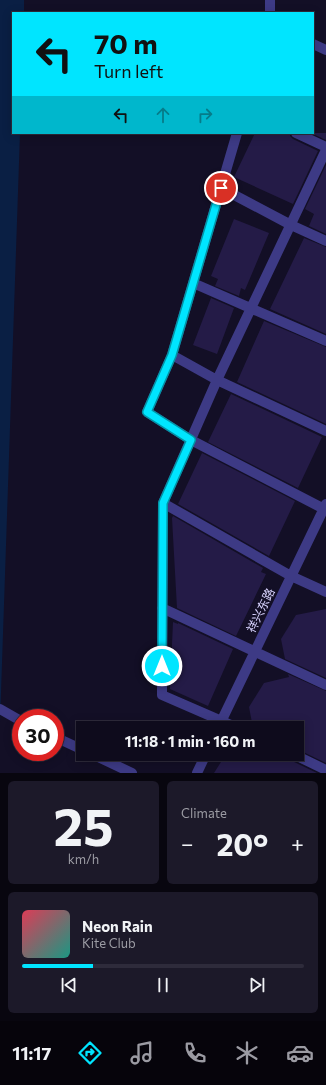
<!DOCTYPE html>
<meta charset="utf-8">
<style>
body{margin:0;font-family:Commissioner,"Noto Sans SC",sans-serif;background:#1c1929;color:#f1f3f6;height:100vh;display:flex;flex-direction:column;font-size:15px;white-space:nowrap}
*{box-sizing:border-box;margin:0}
p{font-size:13px;color:#9b9ba3}
.icon{flex:none;width:22px;height:22px;fill:none;stroke:currentColor;stroke-width:2;stroke-linecap:round;stroke-linejoin:round}
.map{position:relative;height:773px;overflow:hidden}
.details{display:flex;flex-direction:column;gap:8px;padding:8px;background:#08060f;flex:1}
.details>*{flex:none}
.banner{position:absolute;left:12px;top:12px;width:302px;height:122px;border-radius:0px;box-shadow:0 2px 10px #0003,0 0 0 1px #2e2b3b;background:#00e5ff;color:#111;overflow:hidden}
.speed{position:absolute;left:12px;top:709px;display:flex;gap:8px;font-size:20px;font-weight:700;text-align:center}
.speed>*{display:grid;place-content:center;width:52px;height:52px;border-radius:50%;background:#0e0b1c;box-shadow:0 2px 10px #0003,0 0 0 1px #2e2b3b;line-height:1}
.speed .limit{border:6px solid #d22;background:#fff;color:#111}
.pin{position:absolute;display:grid;place-items:center;width:34px;height:34px;color:#fff;margin:-17px;border:2px solid #fff;border-radius:50%;box-shadow:0 1px 4px #0007}
.me{position:absolute;width:44px;margin:-22px;rotate:0deg;stroke-linejoin:round;filter:drop-shadow(0 0 3px #0008)}
.turn{display:flex;align-items:center;gap:14px;height:84px;padding:0 16px;font-size:18px}
.turn .icon{width:52px;height:52px;stroke-width:2.5}
.turn b{display:block;font-size:28px;line-height:34px}
.lanes{display:flex;align-items:center;height:38px;padding:0 16px;background:#0003;justify-content:center;gap:20px;direction:ltr}
.lanes .off{opacity:.35}
.big{font-size:30px;font-weight:700;line-height:1.1}
.details .card{flex:1;display:flex;flex-direction:column;justify-content:center;gap:6px;min-width:0;padding:0 14px;border-radius:6px;background:#1c1929}
.details .dial{align-items:center;gap:0}
.dial b{font-size:52px;line-height:1}
.song{display:flex;align-items:center;gap:12px}
.cover{width:48px;height:48px;border-radius:6px;background:linear-gradient(135deg,hsl(350 70% 55%),hsl(170 70% 35%))}
.played{height:4px;border-radius:2px;background:linear-gradient(90deg,#00e5ff 25%,#2e2b3b 25%)}
.keys{display:flex;justify-content:space-around;direction:ltr}
.heat{display:flex;justify-content:space-between;align-items:center;font-size:22px;direction:ltr}
.details .tiles{flex:1;display:grid;gap:8px;grid-template-columns:1fr 1fr}
.card:last-child{grid-column:span 2}
.trip{position:absolute;left:76px;top:721px;width:228px;height:40px;border-radius:0px;background:#0e0b1c;box-shadow:0 2px 10px #0003,0 0 0 1px #2e2b3b;font-weight:700;line-height:40px;text-align:center}
.menu{display:flex;height:64px;justify-content:space-around;align-items:center;background:#06040b;color:#9b9ba3}
.menu .icon{width:28px;height:28px}
.menu .selected{color:#00e5ff}
.menu b{font-size:18px;color:#f1f3f6}
.map>svg:first-child{display:block}
.water{fill:#0a1f44}
.building{fill:#241b47}
.lines{fill:none;stroke-linecap:round;stroke-linejoin:round}
.minor{stroke:#3d3a85;stroke-width:10}
.route-casing{stroke:#0095a6;stroke-width:10}
.route{stroke:#00e5ff;stroke-width:7}
.labels{text-anchor:middle;dominant-baseline:central;stroke-width:4;stroke-linejoin:round;paint-order:stroke}
.street-label{font-size:12px;fill:#d9d4ff;stroke:#130f26}
</style>
<div class="map">
<svg width="326" height="773" viewBox="0 0 326 773">
<rect width="100%" height="100%" fill="#130f26"/>
<path class="water" d="M0,0h24v13h-11v120h7l-20,589z"/>
<path class="building" d="M255,133h35v3l3,3 25,12 -25,53 -59,-27z
M311,133h15v7z
M326,165v69l-17,-8 5,-12 -9,-5z
M234,219l35,14 -24,57 -4,-2 -2,8 -24,-10 3,-7 -7,-3z
M304,238l22,9v87l-56,-25z
M211,298l23,10 -17,46 -24,-9z
M264,321l62,26v77l-89,-42z
M231,394l91,43 -24,51 -90,-46z
M202,453l93,48 -26,55 -91,-52z
M173,516l90,52 -2,4 5,2 -30,62 -59,-28 -5,-90z
M326,609v69l-41,-19 -4,-20 15,-24z
M173,622l5,2v-1l55,26 -25,57 -38,-17z
M288,674l38,17v72l-29,-14v-21h-44l-4,-21 15,-24 25,-6z
M226,754h61l3,6 27,13h-103z"/>
<g class="lines">
<path class="minor" d="M270,13v-13
M313,44l13,6
M237,133l-65,222 -25,57 44,28 135,70
M296,133l30,14
M221,188l70,37 35,16
M193,283l133,58
M172,355l45,25 109,51
M163,503l128,73 35,16
M162,608l164,77
M0,709l21,12
M218,728l108,-224
M238,728l-76,-33 1,-192 54,-123 109,-230
M55,737l28,13
M92,754l40,19
M293,754l33,16
M197,773l9,-19"/>
</g>
<g class="lines">
<g class="route-casing">
<path id="route" d="M162,666l1,-163 28,-63 -44,-28 25,-57 49,-167"/>
</g>
<use href="#route" class="route"/>
</g>
<g class="labels">
<g class="street-label">
<text transform="translate(260 610) rotate(-64)">祥兴东路</text>
</g>
</g>
</svg>
<div class="speed"><div class="limit">30</div></div>
<div class="pin" style="left:221px;top:188px;background:#d93025"><svg class="icon" aria-label="arrive" viewBox="0 0 24 24"><path d="M6 21V4h12l-3 4 3 4H6"/></svg></div>
<svg class="me" style="left:162px;top:666px" viewBox="-20 -20 40 40"><circle r="17" fill="#00e5ff" stroke="#fff" stroke-width="3"/><path d="M0-11L8 9 0 5-8 9z" fill="#fff"/></svg>
<div class="trip">11:18 · 1 min · 160 m</div>
<div class="banner">
<div class="turn"><svg class="icon" aria-label="left" viewBox="0 0 24 24"><path d="M17 20v-9H6M10 6l-5 5 5 5"/></svg><div><b>70 m</b>Turn left</div></div>
<div class="lanes"><svg class="icon" aria-label="left" viewBox="0 0 24 24"><path d="M17 20v-9H6M10 6l-5 5 5 5"/></svg><svg class="icon off" aria-label="ahead" viewBox="0 0 24 24"><path d="M12 20V5M6 11l6-6 6 6"/></svg><svg class="icon off" aria-label="right" viewBox="0 0 24 24"><path d="M7 20v-9h11M14 6l5 5-5 5"/></svg></div>
</div>
</div>
<section class="details">
<div class="tiles">
<div class="card dial"><b>25</b><p>km/h</p></div>
<div class="card"><p>Climate</p>
<div class="heat"><a>−</a><b class="big">20°</b><a>+</a></div>
</div>
<div class="card">
<div class="song"><i class="cover"></i><div><b>Neon Rain</b><p>Kite Club</p></div></div>
<div class="played"></div>
<div class="keys"><svg class="icon" aria-label="previous" viewBox="0 0 24 24"><path d="M18 5L8 12l10 7zM5 5v14"/></svg><svg class="icon" aria-label="pause" viewBox="0 0 24 24"><path d="M8 5v14M16 5v14"/></svg><svg class="icon" aria-label="next" viewBox="0 0 24 24"><path d="M6 5l10 7-10 7zM19 5v14"/></svg></div>
</div>
</div>
</section>
<nav class="menu">
<b>11:17</b>
<svg class="icon selected" aria-label="directions" viewBox="0 0 24 24"><path d="M12 3l9 9-9 9-9-9zM9 14v-3h6M13 9l2 2-2 2"/></svg>
<svg class="icon" aria-label="music" viewBox="0 0 24 24"><path d="M9 18V5l10-2v13"/><circle cx="6" cy="18" r="3"/><circle cx="16" cy="16" r="3"/></svg>
<svg class="icon" aria-label="phone" viewBox="0 0 24 24"><path d="M5 4h4l2 5-3 2q2 4 5 5l2-3 5 2v4C11 20 4 13 5 4z"/></svg>
<svg class="icon" aria-label="climate" viewBox="0 0 24 24"><path d="M12 3v18M4 7l16 10M4 17L20 7"/></svg>
<svg class="icon" aria-label="car" viewBox="0 0 24 24"><path d="M5 17H2v-5l4-1 3-4h7l3 4 3 1v5h-3M9 17h6M6 11h13"/><circle cx="7" cy="17" r="2"/><circle cx="17" cy="17" r="2"/></svg>
</nav>
